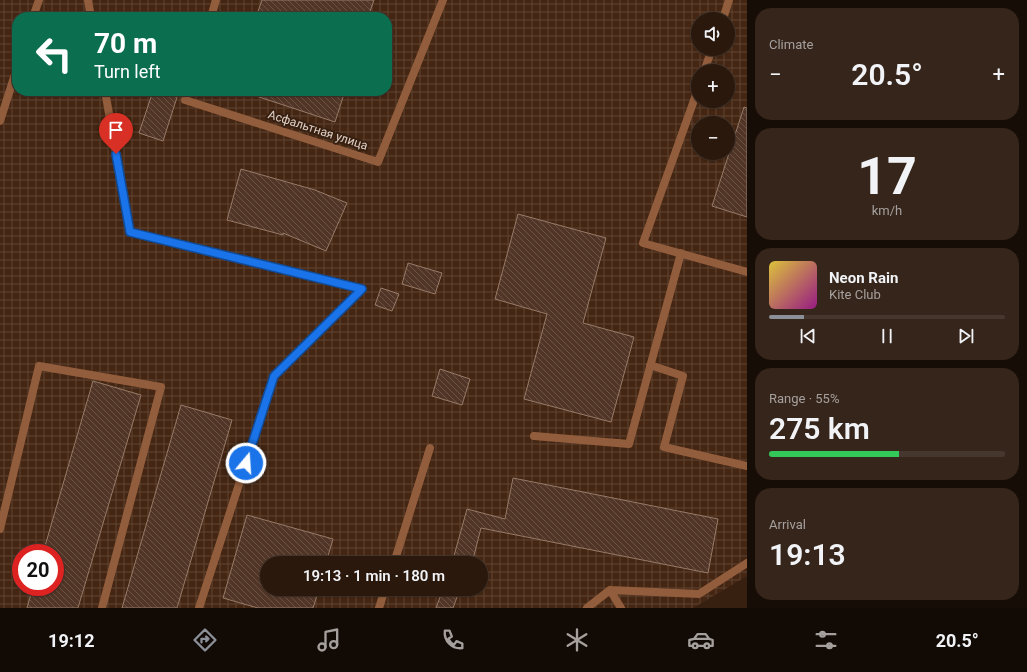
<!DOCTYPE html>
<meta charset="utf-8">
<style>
body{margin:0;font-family:Roboto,sans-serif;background:#36251b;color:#f1f3f6;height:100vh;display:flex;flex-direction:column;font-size:15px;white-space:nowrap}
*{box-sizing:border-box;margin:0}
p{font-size:13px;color:#a5a09d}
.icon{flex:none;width:22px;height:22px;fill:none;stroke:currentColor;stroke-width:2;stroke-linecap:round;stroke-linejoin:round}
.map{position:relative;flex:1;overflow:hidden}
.side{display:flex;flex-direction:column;gap:8px;padding:8px;background:#170d07;width:280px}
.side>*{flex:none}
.banner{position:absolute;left:12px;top:12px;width:380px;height:84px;border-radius:16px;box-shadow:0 1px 3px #0004,0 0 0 1px #46372e;background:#0b6e4f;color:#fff;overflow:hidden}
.controls{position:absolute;left:691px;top:12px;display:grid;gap:8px}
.controls a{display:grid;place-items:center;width:44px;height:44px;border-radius:50%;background:#2a180d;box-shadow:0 1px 3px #0004,0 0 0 1px #46372e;font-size:20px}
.speed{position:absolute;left:12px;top:544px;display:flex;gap:8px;font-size:20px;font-weight:700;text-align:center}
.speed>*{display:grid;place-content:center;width:52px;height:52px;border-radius:50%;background:#2a180d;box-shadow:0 1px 3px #0004,0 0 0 1px #46372e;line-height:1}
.speed .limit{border:6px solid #d22;background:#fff;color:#111}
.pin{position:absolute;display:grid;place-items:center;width:34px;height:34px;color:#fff;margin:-41px -17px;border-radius:50% 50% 50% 0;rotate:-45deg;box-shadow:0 0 4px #0007}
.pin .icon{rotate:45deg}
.me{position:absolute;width:44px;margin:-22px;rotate:18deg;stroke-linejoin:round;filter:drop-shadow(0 0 3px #0008)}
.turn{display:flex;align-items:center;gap:14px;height:84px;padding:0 16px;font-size:18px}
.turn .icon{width:52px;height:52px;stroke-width:2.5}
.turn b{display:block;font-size:28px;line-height:34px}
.big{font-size:30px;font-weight:600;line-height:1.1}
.side .widget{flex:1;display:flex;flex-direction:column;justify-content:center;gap:6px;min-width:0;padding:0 14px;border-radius:16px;background:#36251b}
.side .dial{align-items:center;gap:0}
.dial b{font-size:52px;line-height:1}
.song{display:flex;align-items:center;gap:12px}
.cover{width:48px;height:48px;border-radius:6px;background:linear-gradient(135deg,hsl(50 70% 55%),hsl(310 70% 35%))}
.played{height:4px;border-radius:2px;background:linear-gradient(90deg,#8c9099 15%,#46372e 15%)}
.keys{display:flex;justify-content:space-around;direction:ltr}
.heat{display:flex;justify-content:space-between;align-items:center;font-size:22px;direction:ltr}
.charge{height:6px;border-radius:3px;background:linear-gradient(90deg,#34c759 55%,#46372e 0)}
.trip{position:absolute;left:260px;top:556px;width:228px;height:40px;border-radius:20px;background:#2a180d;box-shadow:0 1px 3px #0004,0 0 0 1px #46372e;font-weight:600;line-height:40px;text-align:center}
.dock{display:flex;height:64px;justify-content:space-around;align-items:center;background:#110a05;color:#a5a09d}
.dock .icon{width:28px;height:28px}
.dock .selected{color:#8c9099}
.dock b{font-size:18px;color:#f1f3f6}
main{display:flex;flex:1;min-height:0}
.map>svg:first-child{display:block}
.industrial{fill:url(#industrial-grid);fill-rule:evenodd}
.building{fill:url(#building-back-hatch);stroke:#987a68}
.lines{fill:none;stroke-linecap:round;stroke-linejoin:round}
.service{stroke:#925d3c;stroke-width:8}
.route-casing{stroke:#114b97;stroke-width:10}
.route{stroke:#1a73e8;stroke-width:7}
.labels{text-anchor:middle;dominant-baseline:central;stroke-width:4;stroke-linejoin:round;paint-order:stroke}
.street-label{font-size:12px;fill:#e0d0c6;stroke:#382011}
</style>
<main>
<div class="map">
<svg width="747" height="608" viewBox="0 0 747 608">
<defs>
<pattern id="industrial-grid" width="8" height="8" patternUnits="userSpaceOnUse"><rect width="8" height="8" fill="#442612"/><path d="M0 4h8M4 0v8" fill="none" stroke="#5f4433"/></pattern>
<pattern id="building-back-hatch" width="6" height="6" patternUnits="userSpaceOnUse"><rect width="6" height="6" fill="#513627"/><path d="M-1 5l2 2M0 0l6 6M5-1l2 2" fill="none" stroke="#6a5245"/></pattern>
</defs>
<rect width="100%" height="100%" fill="#382011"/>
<path class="industrial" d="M0,0h747v576l-54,32h-693zM17,17h370v74h-370zM698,19h30v30h-30zM698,71h30v30h-30zM698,123h30v30h-30zM21,553h34v34h-34zM267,563h214v26h-214z"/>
<path class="building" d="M262,0h112l-6,17h-112z
M153,91h26l-16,50 -24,-8z
M251,91h94l-10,31 -85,-28z
M744,107l3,1v109l-35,-11z
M241,169l74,21 32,13 -21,48 -43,-18v2l-56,-15z
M518,214l88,24 -23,85 51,14 -23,85 -87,-23 23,-85 -52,-15z
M408,263l34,10 -7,21 -33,-10z
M381,288l18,6 -7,17 -17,-6z
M440,369l30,10 -8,26 -30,-9z
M93,381l48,14 -63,213h-51l6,-21h22v-34h-12z
M181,405l51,15 -55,188h-55z
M513,478l205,41 -10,54 -227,-45 -9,35h-20l15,-54 38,10z
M247,515l86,24 -7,24h-59v26h52l-6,19h-55l-35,-10z
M443,589h17l-7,19h-17z"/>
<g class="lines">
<path class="service" d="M88,0l3,17
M33,17l6,-17
M211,17l5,-17
M723,19l6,-19
M704,71l8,-22
M698,89l-55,154 104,29
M105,91l25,141 232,57 -88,87 -75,232
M188,91l-3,9 193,62 65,-162
M0,121l17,-53
M650,365l33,11 -19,71 83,19
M534,436l95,8 52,-191
M0,529l39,-163 122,21 -59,221
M394,563l36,-115
M610,590l11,18
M379,608l6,-19
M587,608l23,-18 89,4 48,-31"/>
</g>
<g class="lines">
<g class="route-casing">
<path id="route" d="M116,154l14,78 232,57 -88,87 -28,87"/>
</g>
<use href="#route" class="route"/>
</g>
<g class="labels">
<g class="street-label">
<text transform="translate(318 130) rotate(18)">Асфальтная улица</text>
</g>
</g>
</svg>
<div class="controls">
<a><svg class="icon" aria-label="sound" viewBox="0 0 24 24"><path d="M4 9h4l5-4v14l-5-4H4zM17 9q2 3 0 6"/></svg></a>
<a>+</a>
<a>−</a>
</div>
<div class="speed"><div class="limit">20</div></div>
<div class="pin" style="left:116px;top:154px;background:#d93025"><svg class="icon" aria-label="arrive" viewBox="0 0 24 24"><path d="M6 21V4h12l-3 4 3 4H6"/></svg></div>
<svg class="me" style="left:246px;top:463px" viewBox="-20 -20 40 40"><circle r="17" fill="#1a73e8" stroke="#fff" stroke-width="3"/><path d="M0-11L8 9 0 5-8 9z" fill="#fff"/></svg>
<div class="trip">19:13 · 1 min · 180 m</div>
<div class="banner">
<div class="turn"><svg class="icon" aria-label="left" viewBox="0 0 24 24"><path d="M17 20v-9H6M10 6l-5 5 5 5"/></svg><div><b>70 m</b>Turn left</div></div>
</div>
</div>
<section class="side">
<div class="widget"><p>Climate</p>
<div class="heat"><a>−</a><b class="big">20.5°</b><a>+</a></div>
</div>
<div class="widget dial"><b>17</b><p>km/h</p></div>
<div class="widget">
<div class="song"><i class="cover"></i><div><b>Neon Rain</b><p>Kite Club</p></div></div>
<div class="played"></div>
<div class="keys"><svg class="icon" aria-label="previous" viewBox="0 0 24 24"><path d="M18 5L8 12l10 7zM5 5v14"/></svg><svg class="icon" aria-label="pause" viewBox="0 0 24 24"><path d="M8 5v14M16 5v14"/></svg><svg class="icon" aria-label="next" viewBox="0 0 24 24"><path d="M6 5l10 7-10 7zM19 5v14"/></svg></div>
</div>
<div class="widget"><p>Range · 55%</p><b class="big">275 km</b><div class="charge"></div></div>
<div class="widget"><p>Arrival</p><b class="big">19:13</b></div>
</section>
</main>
<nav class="dock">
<b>19:12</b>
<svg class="icon selected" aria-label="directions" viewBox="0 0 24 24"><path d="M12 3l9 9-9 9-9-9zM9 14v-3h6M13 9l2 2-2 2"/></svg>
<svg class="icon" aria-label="music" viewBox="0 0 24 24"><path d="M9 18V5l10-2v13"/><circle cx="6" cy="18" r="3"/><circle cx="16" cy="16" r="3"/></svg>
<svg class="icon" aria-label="phone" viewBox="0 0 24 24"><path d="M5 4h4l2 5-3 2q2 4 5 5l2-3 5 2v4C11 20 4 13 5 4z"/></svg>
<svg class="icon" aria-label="climate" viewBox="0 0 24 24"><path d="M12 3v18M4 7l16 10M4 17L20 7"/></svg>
<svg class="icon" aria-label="car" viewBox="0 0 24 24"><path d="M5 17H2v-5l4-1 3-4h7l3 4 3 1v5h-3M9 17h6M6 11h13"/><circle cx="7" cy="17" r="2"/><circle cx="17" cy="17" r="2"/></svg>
<svg class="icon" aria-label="filters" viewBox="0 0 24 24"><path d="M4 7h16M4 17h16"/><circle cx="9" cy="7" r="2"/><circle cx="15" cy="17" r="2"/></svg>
<b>20.5°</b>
</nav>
